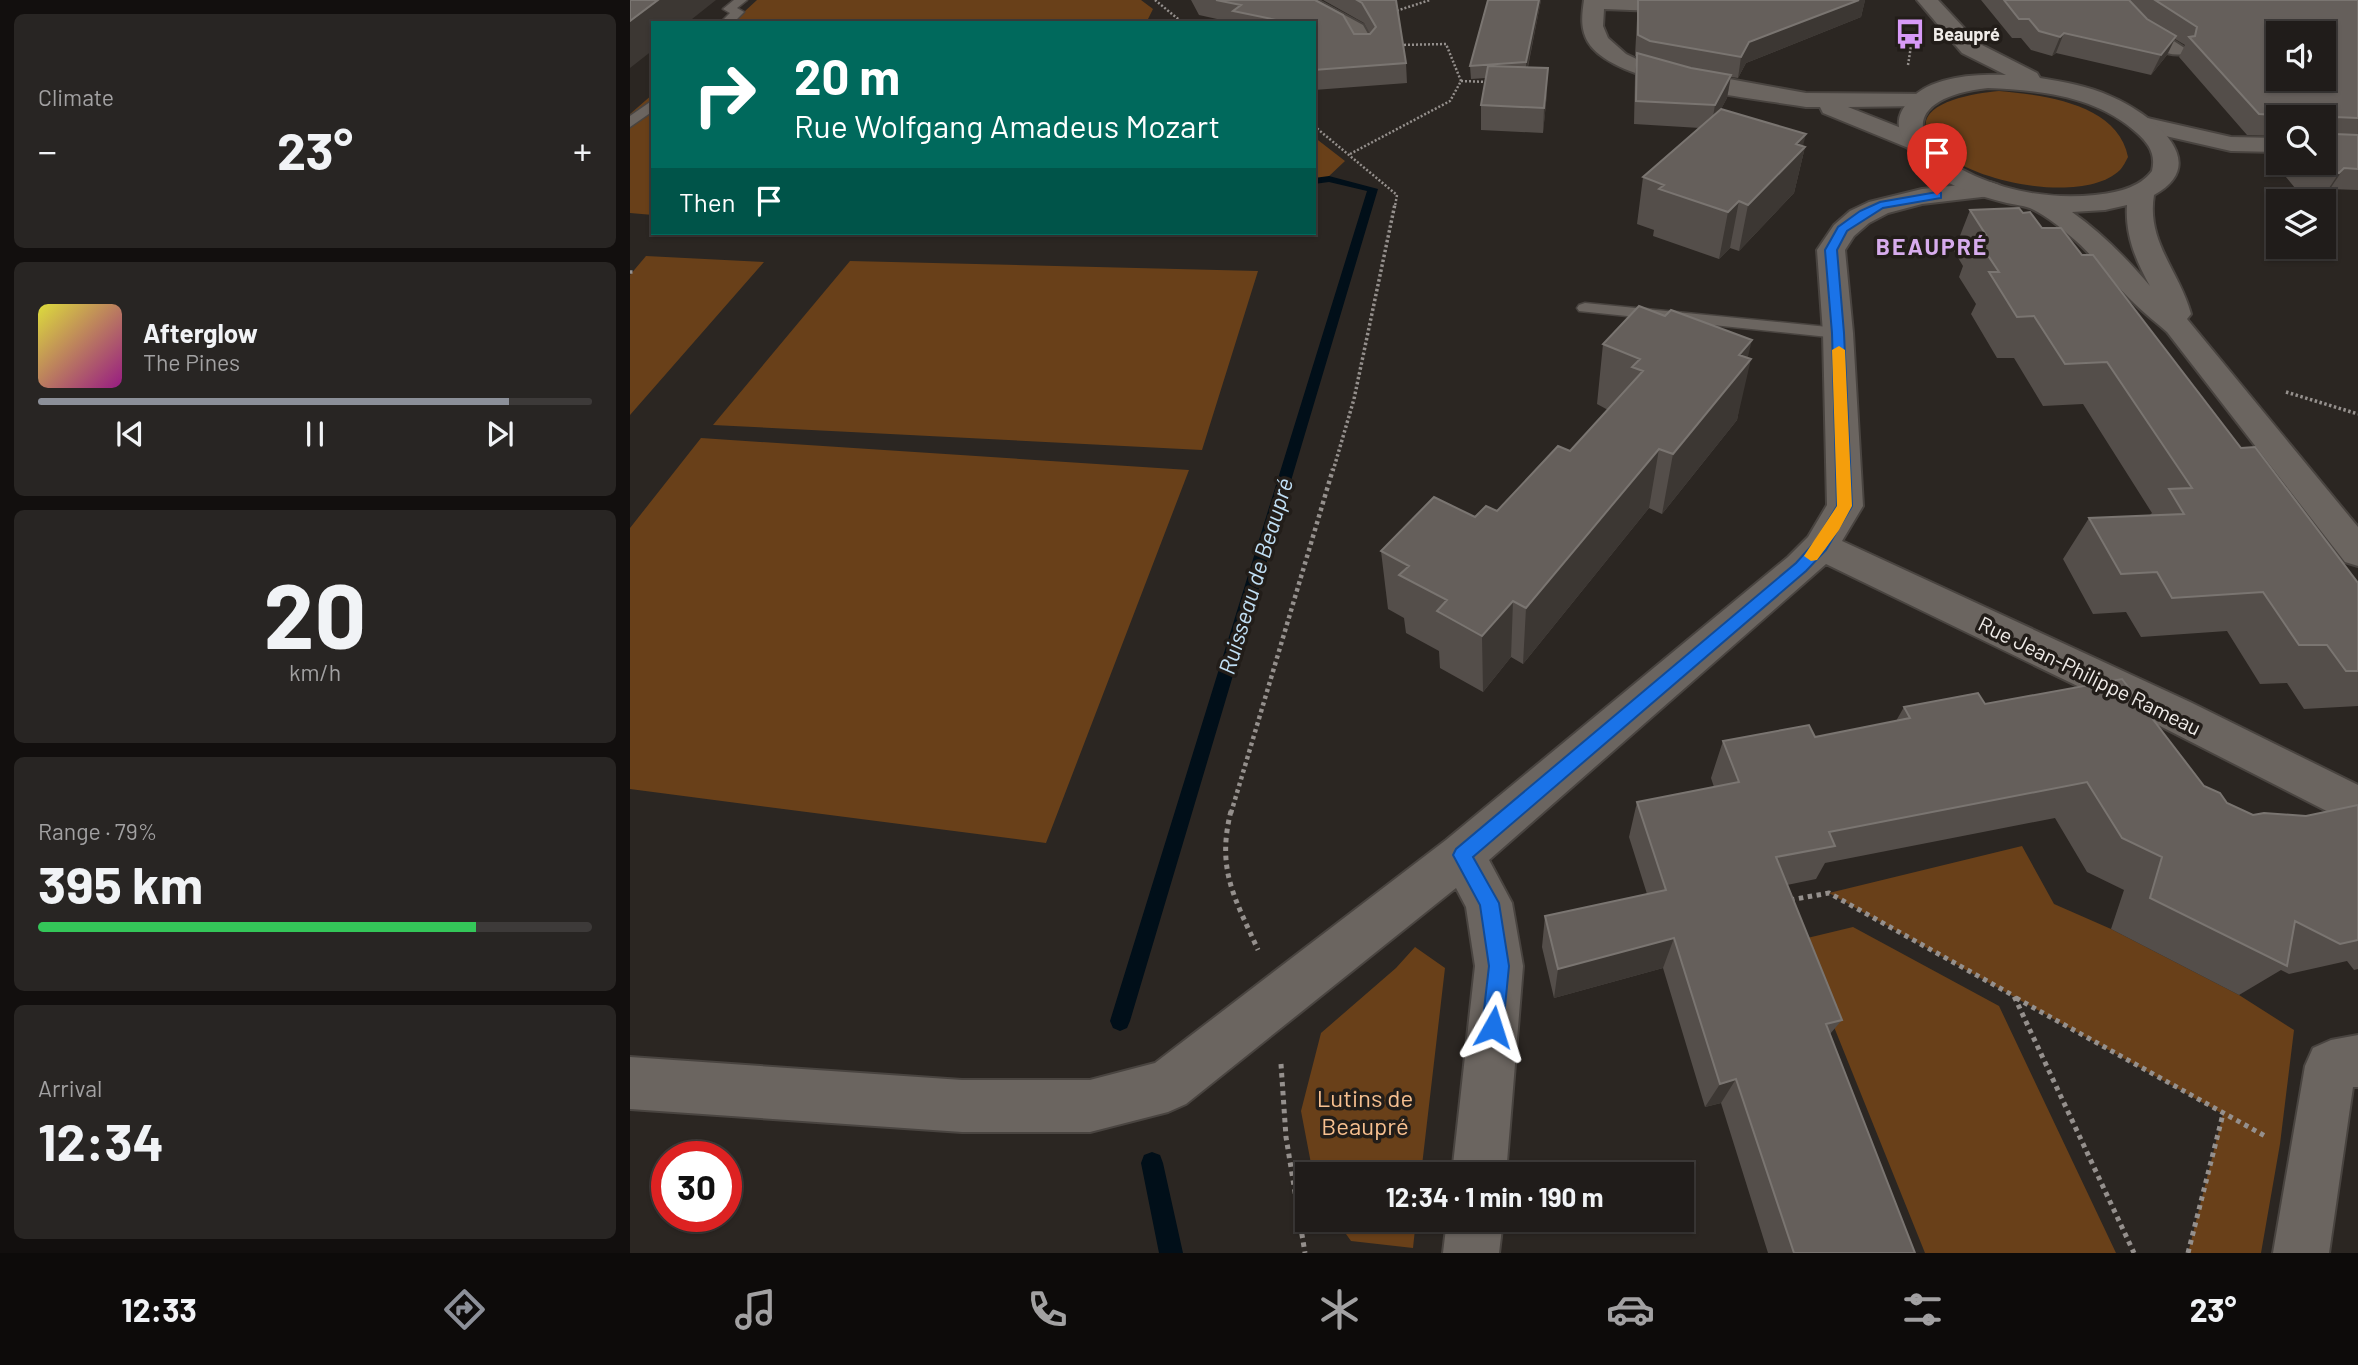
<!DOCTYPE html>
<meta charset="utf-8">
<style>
body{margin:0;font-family:Barlow,sans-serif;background:#282523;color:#f1f3f6;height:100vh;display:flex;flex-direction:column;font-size:26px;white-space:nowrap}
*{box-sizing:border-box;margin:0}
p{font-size:23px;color:#a2a1a2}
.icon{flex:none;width:38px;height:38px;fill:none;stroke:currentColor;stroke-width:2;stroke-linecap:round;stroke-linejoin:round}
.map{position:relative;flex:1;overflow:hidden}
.side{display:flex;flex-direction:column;gap:14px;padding:14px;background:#120f0e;width:630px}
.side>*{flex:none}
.hud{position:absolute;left:21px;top:21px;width:665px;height:214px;border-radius:0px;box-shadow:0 2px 5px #0004,0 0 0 2px #3d3a39;background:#00695c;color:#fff;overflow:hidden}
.tools{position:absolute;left:1636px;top:21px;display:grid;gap:14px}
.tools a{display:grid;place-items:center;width:70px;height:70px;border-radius:0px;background:#201c1a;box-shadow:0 2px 5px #0004,0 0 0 2px #3d3a39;font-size:35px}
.speed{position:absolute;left:21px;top:1141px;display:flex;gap:14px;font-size:35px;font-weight:700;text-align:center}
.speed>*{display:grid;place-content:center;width:91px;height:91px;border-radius:50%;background:#201c1a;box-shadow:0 2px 5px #0004,0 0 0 2px #3d3a39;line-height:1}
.speed .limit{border:10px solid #d22;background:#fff;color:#111}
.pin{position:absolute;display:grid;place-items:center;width:60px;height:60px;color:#fff;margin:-72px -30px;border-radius:50% 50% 50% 0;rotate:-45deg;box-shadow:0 0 7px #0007}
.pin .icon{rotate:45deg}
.me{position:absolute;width:77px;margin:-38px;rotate:6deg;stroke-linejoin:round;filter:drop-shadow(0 0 5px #0008)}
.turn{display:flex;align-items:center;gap:24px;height:147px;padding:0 28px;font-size:32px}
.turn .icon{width:91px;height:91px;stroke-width:2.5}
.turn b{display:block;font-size:49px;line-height:60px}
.then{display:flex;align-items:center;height:66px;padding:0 28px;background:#0003;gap:14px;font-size:26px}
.big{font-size:52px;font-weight:700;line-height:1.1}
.side .card{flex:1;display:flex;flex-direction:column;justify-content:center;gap:10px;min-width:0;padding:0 24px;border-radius:10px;background:#282523}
.side .dial{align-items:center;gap:0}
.dial b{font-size:91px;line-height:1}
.song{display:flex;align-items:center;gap:21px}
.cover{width:84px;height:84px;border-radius:10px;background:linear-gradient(135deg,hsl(60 70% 55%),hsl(310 70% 35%))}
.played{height:7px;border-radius:4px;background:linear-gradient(90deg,#8c9099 85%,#3d3a39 85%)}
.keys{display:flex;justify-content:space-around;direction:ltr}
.heat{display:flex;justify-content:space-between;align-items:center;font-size:38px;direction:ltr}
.charge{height:10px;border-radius:5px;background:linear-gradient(90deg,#34c759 79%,#3d3a39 0)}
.trip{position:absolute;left:665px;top:1162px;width:399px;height:70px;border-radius:0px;background:#201c1a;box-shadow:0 2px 5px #0004,0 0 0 2px #3d3a39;font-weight:700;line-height:70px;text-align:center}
.menu{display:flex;height:112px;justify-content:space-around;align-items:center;background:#0d0b0a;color:#a2a1a2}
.menu .icon{width:49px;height:49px}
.menu .on{color:#8c9099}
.menu b{font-size:32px;color:#f1f3f6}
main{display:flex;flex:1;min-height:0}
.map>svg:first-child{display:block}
.green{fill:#694019}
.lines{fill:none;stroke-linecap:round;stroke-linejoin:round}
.stream{fill:#010f19;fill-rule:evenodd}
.service-casing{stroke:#494440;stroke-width:3}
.minor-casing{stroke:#494440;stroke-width:4}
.tertiary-casing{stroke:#494440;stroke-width:4}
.path-far3{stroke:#95908d;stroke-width:2.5;stroke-dasharray:2 2;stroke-linecap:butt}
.path-far2{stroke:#95908d;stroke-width:3.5;stroke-dasharray:2.5 2.5;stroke-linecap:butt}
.path-far1{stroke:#95908d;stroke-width:4.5;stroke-dasharray:3.5 3.5;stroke-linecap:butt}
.path{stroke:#95908d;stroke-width:5;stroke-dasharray:4.5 4.5;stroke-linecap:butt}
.service{fill:#6b6560;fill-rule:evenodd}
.minor{fill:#6b6560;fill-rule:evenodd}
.tertiary{fill:#6b6560;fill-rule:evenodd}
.wall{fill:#544e4a;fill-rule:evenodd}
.shaded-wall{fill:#3c3733}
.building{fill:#655f5b;stroke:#7a7571;stroke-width:2;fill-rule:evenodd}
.route{fill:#1a73e8;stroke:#114b97;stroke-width:2}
.slow{fill:#f59e0b}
.labels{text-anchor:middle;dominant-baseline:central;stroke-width:7;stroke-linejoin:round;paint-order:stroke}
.far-poi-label{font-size:18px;font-weight:bold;fill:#f0ece9;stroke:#221d19;text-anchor:start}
.street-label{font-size:21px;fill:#f0ece9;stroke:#221d19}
.far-district-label{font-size:23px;font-weight:bold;letter-spacing:2px;fill:#d7aced;stroke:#221d19}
.water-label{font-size:23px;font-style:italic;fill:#c1e0f6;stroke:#221d19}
.near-park-label{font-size:24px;fill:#f7c090;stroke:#221d19}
</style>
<main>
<section class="side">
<div class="card"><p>Climate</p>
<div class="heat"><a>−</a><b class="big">23°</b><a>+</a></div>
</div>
<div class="card">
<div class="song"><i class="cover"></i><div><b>Afterglow</b><p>The Pines</p></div></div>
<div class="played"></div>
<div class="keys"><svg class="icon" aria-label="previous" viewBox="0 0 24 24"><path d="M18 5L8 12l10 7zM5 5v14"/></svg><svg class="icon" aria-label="pause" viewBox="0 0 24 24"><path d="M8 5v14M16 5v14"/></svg><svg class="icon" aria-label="next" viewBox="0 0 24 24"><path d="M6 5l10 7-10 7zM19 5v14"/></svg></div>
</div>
<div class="card dial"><b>20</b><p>km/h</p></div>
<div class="card"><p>Range · 79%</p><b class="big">395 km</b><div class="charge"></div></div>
<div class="card"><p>Arrival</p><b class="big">12:34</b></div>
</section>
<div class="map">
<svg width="1728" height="1253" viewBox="0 0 1728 1253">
<rect width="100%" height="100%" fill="#2b2622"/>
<path class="green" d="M127,0h384l12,9 -5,10 -6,4h-410z
M1369,91c45,4 119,13 129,66 -2,4 -5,10 -8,13 -35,34 -140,13 -174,-15 -56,-46 17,-61 53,-64z
M23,94v121l-23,-2v-99z
M684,137l31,24 -18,17 -13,2z
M16,256l118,6 -134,153v-140z
M220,261l408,10 -56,179 -489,-25z
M71,438l488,32 -143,373 -416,-54v-261z
M1392,846l32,58 57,25 128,66 55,35 -14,114 -19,109h-73l35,-139 -394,-221z
M1223,927l146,79 117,247h-191l-126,-313z
M785,947l30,21 -24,206h-108l-12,-63 20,-78 75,-65z
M706,1220h80l-3,28 -62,-7z"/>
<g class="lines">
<path class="stream" d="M699,176l49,13 -248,832 -3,7 -7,3 -7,-3 -3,-7 257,-830 -38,-9 -15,2v-6z
M522,1152l8,3 3,8 20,90h-24l-18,-90 3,-8z"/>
<g class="service-casing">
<path id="service" d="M104,0h13l-10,8 7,4 -11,11h-13l10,-10 -7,-4z
M23,100v11l-23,16v-11z
M955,303l253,25 8,5 -8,5 -259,-27 -2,-3 2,-3z"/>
</g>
<g class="minor-casing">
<path id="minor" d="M662,0h25l46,25 12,21 -3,5h-16l-9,-18 -52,-29z
M954,0h193l-3,4 -39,10 -131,-5 -1,17 5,12 18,16 21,10 159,29 126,1 4,5 -4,5 -8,2 -76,1 76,30 3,5 -3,5 -9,2 -9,-2 -83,-34 -3,-6h-14c-50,-9 -192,-21 -218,-65 -8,-14 -6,-27 -4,-42z
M1476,0h21l19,23 40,26 -3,5c-27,6 -63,-34 -77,-54z
M1513,117l88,20 47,1v14l-47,-1 -96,-22 -4,-5 4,-5z
M1360,182l9,3 4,5 -4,5 -77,9 -34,9 -19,10 -15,13 -9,14 8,83 10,173 -21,35 348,161 168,83v42l-198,-101 -334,-162 -337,296 23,43 11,63 -17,208h-54l23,-208 -9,-59 -10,-19 -270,216 -18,8 -78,20h-128l-332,-23v-52l332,23h128l65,-17 291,-223 342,-283 20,-20 19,-32 -4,-172 -6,-83 17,-25 16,-14 19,-9 53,-13z
M1728,1035v52h-5l-24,166h-56l32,-187 8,-18 18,-8z
M817,1220h56l-4,33h-56z"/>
</g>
<g class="tertiary-casing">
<path id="tertiary" d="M1287,0h21l40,43 59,30 3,5c24,4 48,8 70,18 36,15 106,65 44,99 -8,47 26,77 37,119l-4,5 171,208v39l-13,-4 -178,-230c-10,-9 -22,-18 -32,-28 -23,-22 -41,-49 -66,-69 -10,-9 -23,-19 -35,-25 -9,-5 -21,-5 -31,-8 -36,-9 -79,-24 -98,-59 -10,-16 -8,-30 5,-43 21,-24 66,-26 96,-25l-44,-22zM1358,88c52,2 109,8 149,45 12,11 19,21 15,38 -12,17 -37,22 -57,24 -41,4 -82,-2 -120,-19 -73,-34 -70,-79 13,-88zM1497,205c-2,30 9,56 23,81 -23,-27 -48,-53 -78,-74l33,-2z"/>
</g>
<path class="path-far3" d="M525,0l28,23
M763,12l37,-12
M770,45l46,-1 15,37
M1278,65l4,-25
M684,126l83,69 -2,11
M720,154l100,-53 11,-20 28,1"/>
<path class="path-far2" d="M0,272h3
M1656,392l72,22
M703,471l21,-72 41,-195"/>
<path class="path-far1" d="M601,813l102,-344"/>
<path class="path" d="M601,811c-15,59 4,87 27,139
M1160,900l39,-7 185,103 120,257
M1386,998l249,138
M651,1064l5,73 19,116
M1558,1253l35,-139"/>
<use href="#service" class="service"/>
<use href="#minor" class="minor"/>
<use href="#tertiary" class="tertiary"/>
</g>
<path class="wall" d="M561,0h124l39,34h16l-6,-11 -41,-23h73l10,63 1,20 -93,7v-67h-79l-36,-8z
M858,0h53l-13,67 19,26 -4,40 -62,-3v-25l5,-27 -15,1 -1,-13z
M1008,0h227l-4,17 -115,46 -8,15 -7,-1 -4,21 -6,11 84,38 -11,46 -55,58 -9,-3 -11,11 -66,-23 1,-6 -17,-6 6,-47 57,-49 -66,-4 1,-49 2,-19h-2z
M1351,0h377v190l-28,-1 -5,5 -15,-5 -15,-1 -28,-34 11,-18 -31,-1 -68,-78 6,-12 -10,-6 -8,16 -16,20 -95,-22 -4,3 -21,-6 -10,-12h-9zM1648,117h46v46h-46z
M1340,210l53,3 19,15 40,27 159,193 117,135v123l-54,3 -17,-26 -27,1 -33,-53 -86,6 -15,-25 -33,2 -30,-55 26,-41 61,-3 2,-2 -69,-109 -40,2 -29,-48h-17l-26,-44 5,-10 -17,-27 4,-11 -9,-15z
M973,344l145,14 -11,62 -75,94 -13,-6 -126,156 -12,-7 -28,35 -43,-24 -1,-17 -33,-18 -2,-15 -16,-9 -7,-58 94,-34 22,-6 73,-60 38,-41 -11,-6z
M1355,704l219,82 23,17 26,12 53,1 52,-10v163l-4,1 -7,-9 -58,13 -8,-4 -42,25 -128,-66 13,-39 -37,-18 -32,-54 -230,45 -9,16 -29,6 55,135 -12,14 85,219h-147l-47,-150 -16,4 -42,-139 -109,30 -12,-51 3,-31 102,-22 -18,-57 8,-35 77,-15 -3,-9 12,-37 92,-4 81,-16 8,-14z"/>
<path class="shaded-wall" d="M28,0h58l-29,23h-34v27l-23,18v-47z
M909,0h2l-15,75v-13z
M1229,0h6l-4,17 -115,46 -8,15 3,-21 8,-15z
M1434,33l-8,20 -4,3 8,-19z
M1546,36l-9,19 -16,20 10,-20z
M918,68l-1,25 -4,40 1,-25z
M1101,75l-4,23 -16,30 4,-23z
M1176,134l-4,16 3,-3 -11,46 -55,58 9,-46 48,-61z
M1714,168l-14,21 -5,5 14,-21z
M1109,201l-9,47 -11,11 9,-47z
M1122,340l-6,25 5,-6 -14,61 -75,94 11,-60 66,-99z
M1029,449l-10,59 -126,156 3,-56z
M883,601l-2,56 -28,35 -1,-56z
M1044,938l-11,30 -109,30 4,-29z
M1106,1079l-15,24 -16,4 15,-23z"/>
<path class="building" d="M0,0h28l-28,21z
M586,0h99l28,15 11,19h16l6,-7 -14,-24 -5,-3h39l10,63 -92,7v-47h-28v-1l-53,-11 8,-6z
M858,0h51l-13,62 -56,4z
M1008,0h221l-110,42 -8,15 -91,-16 -12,-6z
M1374,0h125l18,19 29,17 -15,19 -97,-22 -4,4 -21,-6 -10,-12h-10z
M1525,0h203v118l-23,-1v17l23,1v34l-14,-1 -5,5 -15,-5 -15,-1 -4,-4h19v-46h-32v-1l-33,-2 -70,-77 6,-1 2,-9zM1648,33h46v46h-46z
M1007,53l54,15 40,7 -16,30 -79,-4z
M858,66l60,2 -4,40 -63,-3z
M1091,109l85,25 -10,10 9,3 -57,58 -9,-4 -11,11 -69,-23 5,-4 -21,-8z
M1389,208l4,5 7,-1 12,16h19l21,27h11l148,193 14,-1 103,136v88h-12l-19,-26h-28l-36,-53 -91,6 -15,-26 -36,2 -32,-56 95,-4 -15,-25 23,-1 -85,-126 -42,2 -31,-48 -17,1 -28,-45h10l-24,-36 11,-1 -16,-25z
M1009,306l26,10 6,-6 81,30 -13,15 12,4 -78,95 -14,-5 -133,159 -13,-7 -31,35 -45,-25 10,-11 -48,-25 10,-9 -28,-15 53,-54 41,20 11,-11 11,5 61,-65 12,5 73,-80 -11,-4 8,-8 -37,-15z
M1492,679l82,107 16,7 7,10 26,12 11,-2 42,3 52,-11v135l-18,4 -45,-23 -8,45 -137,-68 12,-41 -40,-19 -35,-56 -258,50 6,14 -59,11 66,163 -16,4 89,229h-121l-58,-174 -16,5 -46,-146 -116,31 -13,-53 121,-26 -29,-88 102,-20 -16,-41 86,-16 6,12 95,-19 -6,-11 74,-14 7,11z"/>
<path class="route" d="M1307,192l4,1v5l-58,10 -36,23 -10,19 7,83 8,173 -26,44 -20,21 -333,286 26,46 10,63 -6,61 -3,7 -7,3 -8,-3 -3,-7 7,-61 -9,-61 -27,-50 3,-6 340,-286 19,-21 22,-36 -5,-173 -7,-83 13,-23 22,-16 20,-9z"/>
<path class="slow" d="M1209,346l6,4 7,156 -13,24 -22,30 -6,1 -7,-5 33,-50 -5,-156z"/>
<defs>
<g id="bus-bare" transform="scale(2.415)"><path d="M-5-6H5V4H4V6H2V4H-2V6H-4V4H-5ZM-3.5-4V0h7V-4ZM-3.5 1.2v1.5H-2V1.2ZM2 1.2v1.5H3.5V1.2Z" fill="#d89af8" stroke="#221d19" stroke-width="2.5" paint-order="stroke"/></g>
</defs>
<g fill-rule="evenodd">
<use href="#bus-bare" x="1280" y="34"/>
</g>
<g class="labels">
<g class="far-poi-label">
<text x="1303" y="34">Beaupré</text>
</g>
<g class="street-label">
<text transform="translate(1460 675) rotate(26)">Rue Jean-Philippe Rameau</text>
</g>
<g class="far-district-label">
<text x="1302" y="246">BEAUPRÉ</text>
</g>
<g class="water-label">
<text transform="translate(625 576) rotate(-73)">Ruisseau de Beaupré</text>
</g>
<g class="near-park-label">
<text x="735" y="1097">Lutins de<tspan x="735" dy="28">Beaupré</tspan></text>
</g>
</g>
</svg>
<div class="tools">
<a><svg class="icon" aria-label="sound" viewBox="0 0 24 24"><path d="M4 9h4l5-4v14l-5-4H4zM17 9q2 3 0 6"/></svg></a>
<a><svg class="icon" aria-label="search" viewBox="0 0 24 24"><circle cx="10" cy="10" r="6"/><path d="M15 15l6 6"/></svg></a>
<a><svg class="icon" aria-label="layers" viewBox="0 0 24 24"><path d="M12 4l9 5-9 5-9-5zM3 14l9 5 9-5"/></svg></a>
</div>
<div class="speed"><div class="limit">30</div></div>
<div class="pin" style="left:1307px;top:195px;background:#d93025"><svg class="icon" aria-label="arrive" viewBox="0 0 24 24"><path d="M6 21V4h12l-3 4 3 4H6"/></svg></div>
<svg class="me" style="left:863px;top:1027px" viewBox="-20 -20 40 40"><path d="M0-17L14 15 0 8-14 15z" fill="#1a73e8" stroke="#fff" stroke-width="4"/></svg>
<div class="trip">12:34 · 1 min · 190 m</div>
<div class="hud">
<div class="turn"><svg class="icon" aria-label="right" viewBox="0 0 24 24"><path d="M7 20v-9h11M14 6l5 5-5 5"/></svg><div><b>20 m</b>Rue Wolfgang Amadeus Mozart</div></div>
<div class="then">Then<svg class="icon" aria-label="arrive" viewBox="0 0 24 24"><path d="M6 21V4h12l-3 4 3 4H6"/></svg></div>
</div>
</div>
</main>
<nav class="menu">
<b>12:33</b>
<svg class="icon on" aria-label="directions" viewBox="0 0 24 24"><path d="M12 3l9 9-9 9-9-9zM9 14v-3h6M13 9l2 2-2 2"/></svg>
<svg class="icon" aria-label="music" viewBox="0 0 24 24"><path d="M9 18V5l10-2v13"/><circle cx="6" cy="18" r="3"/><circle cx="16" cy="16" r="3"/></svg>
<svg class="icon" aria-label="phone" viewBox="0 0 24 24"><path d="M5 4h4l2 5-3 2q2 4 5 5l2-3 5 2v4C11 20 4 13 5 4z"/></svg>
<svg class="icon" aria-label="climate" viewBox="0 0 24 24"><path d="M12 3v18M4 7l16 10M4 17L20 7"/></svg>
<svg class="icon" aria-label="car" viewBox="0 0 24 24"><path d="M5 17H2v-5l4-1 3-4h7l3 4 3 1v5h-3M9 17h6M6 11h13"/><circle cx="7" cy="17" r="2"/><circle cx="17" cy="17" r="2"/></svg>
<svg class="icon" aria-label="filters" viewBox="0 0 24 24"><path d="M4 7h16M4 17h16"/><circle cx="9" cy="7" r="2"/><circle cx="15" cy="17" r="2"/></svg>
<b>23°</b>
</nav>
